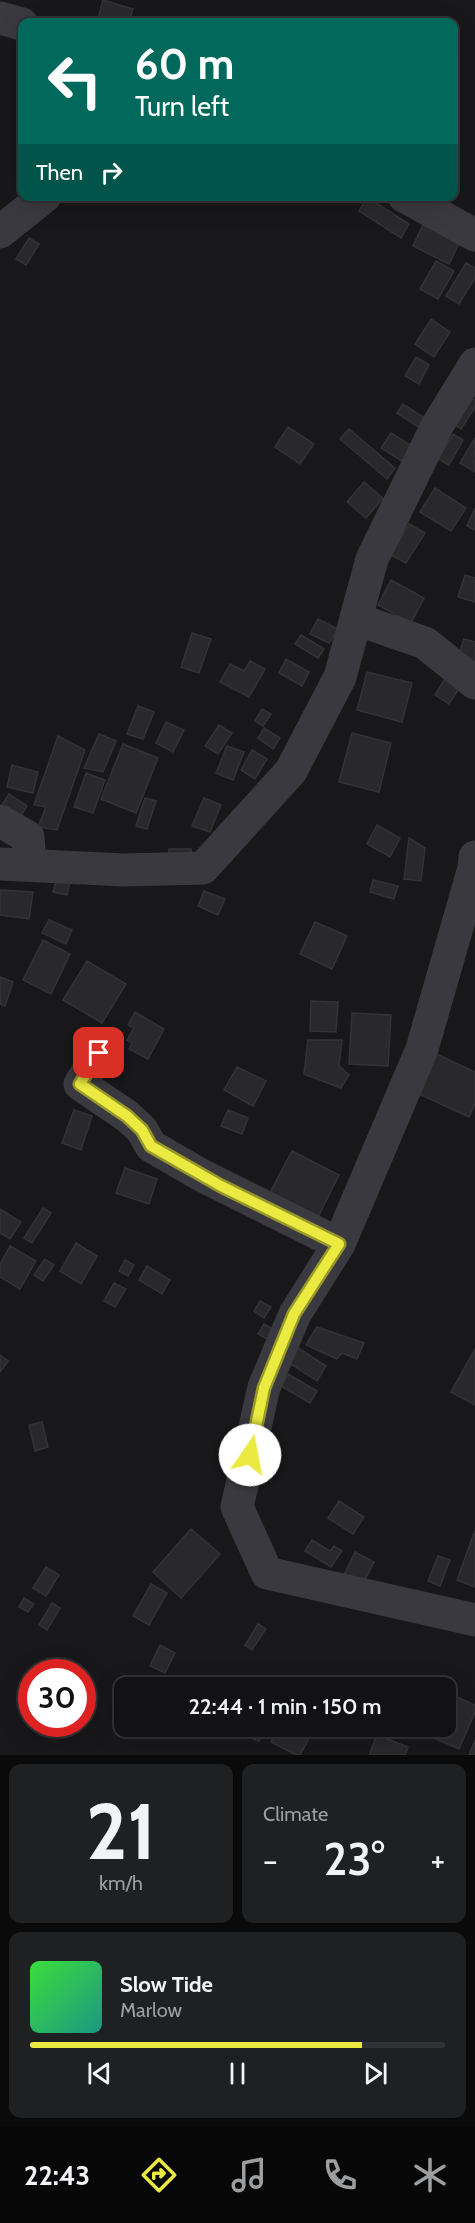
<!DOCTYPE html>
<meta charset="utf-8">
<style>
body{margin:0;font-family:Cabin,sans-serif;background:#1f2022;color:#f1f3f6;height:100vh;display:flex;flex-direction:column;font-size:22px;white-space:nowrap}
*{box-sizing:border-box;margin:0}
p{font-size:20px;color:#9c9ea0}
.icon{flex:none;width:33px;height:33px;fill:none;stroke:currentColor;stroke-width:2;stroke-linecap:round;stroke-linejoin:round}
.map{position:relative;height:1755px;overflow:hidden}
.sheet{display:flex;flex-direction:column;gap:9px;padding:9px;background:#0a0a0b;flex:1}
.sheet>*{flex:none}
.top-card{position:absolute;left:18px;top:18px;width:440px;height:183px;border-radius:12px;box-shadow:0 6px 24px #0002,0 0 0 2px #313234;background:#00695c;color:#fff;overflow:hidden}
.speed{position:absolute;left:18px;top:1659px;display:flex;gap:12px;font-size:30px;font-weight:700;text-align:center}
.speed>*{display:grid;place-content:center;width:78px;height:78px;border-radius:50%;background:#121214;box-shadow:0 6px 24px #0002,0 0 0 2px #313234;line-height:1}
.speed .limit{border:9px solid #d22;background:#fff;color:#111}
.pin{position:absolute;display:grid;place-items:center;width:51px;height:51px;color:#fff;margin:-26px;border-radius:12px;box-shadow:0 3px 9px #0006}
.me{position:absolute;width:66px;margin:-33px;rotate:12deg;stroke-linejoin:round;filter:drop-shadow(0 0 4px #0008)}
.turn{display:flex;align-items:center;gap:21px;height:126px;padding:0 18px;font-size:27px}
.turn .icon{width:78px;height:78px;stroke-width:2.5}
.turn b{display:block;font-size:42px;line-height:51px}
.then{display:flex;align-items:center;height:57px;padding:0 18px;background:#0003;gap:12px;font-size:22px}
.big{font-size:45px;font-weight:600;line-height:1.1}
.sheet .tile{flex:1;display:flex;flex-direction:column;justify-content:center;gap:9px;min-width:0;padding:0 21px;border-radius:12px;background:#1f2022}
.sheet .dial{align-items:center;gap:0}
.dial b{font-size:78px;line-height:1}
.song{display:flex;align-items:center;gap:18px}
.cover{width:72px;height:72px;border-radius:9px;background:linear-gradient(135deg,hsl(120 70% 55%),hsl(170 70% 35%))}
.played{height:6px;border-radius:3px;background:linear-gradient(90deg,#eaea40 80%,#313234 80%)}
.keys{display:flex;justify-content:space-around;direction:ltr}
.heat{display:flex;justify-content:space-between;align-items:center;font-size:33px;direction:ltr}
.sheet .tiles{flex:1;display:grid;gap:9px;grid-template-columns:1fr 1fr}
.tile:last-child{grid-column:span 2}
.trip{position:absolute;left:114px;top:1677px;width:342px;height:60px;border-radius:12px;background:#121214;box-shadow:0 6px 24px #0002,0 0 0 2px #313234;font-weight:600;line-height:60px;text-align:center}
.tab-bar{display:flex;height:96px;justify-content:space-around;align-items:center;background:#070708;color:#9c9ea0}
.tab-bar .icon{width:42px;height:42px}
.tab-bar .current{color:#eaea40}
.tab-bar b{font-size:27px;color:#f1f3f6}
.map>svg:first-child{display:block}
.building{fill:#29282b;stroke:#333236;stroke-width:1.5}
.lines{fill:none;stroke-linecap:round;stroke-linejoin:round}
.minor{stroke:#3a393f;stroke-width:33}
.route-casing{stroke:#98982a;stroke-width:15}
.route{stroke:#eaea40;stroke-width:10}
</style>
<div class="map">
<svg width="475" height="1755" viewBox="0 0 475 1755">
<rect width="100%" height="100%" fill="#18181a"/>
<path class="building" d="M103,0l30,9 -4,13h-32z
M367,197l42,27 -8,14 -42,-27z
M427,216l37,17 -15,31 -36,-18z
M29,238l10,6 -13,21 -10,-6z
M436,261l18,10 -16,28 -18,-10z
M466,263l9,5v10l-16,26 -13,-8z
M431,319l19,13 -16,25 -19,-13z
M416,357l13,8 -10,19 -14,-8z
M466,395l9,5v7l-14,22 -11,-7z
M403,404l29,19 -6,9 -29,-19z
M288,427l26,17 -14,20 -25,-17z
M349,429l46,39 -8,11 -47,-40z
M391,433l27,17 -10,15 -27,-17z
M453,434l10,6 -14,25 -11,-6z
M475,438l-1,21 1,13 -15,-9z
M364,482l19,16 -17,20 -19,-16z
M435,488l31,20 -15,23 -31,-19z
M475,508v22l-8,-4z
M409,524l16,9 -19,30 -15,-8z
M465,575l10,3v24l-17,-5z
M391,580l33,18 -13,25 -33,-18z
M318,619l20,10 -9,14 -19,-9z
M192,633l19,6 -12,34 -18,-6z
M301,635l23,14 -6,9 -23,-14z
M464,639l11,3v24l-18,-5z
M286,659l23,13 -7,14 -23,-13z
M250,661l15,8 -16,28 -29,-15 10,-18 14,7z
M367,672l45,11 -10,39 -45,-12z
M447,675l15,9 -13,20 -14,-9z
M138,706l16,6 -11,27 -16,-5z
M262,709l9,5 -8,12 -8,-5z
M166,722l18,8 -11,22 -17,-9z
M219,725l13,8 -14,21 -13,-8z
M264,728l16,10 -7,11 -15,-11z
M352,733l39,10 -12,49 -40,-10z
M99,734l17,7 -13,31 -19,-4z
M58,736l27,14 -28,80 -19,-3 8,-20 -12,-2z
M123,744l35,14 -22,55 -35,-14z
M227,746l17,6 -11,28 -17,-7z
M252,750l15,9 -12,20 -14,-9z
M12,765l26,7 -5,21 -26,-6z
M86,773l19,7 -12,33 -19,-6z
M9,794l18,12 -8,13 -19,-11z
M145,798l11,3 -9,28 -11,-3z
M204,798l17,7 -11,27 -18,-6z
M377,825l23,13 -10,19 -23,-13z
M409,838l16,10 -4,33 -17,-2z
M169,849h22l1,13h-23z
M58,874l13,4 -4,17 -14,-3z
M373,880l25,6 -4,13 -24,-7z
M0,890l33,2 -4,27 -29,-4z
M204,891l21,8 -7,16 -20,-9z
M49,920l23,10 -6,14 -24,-11z
M315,922l32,14 -15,33 -32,-15z
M43,940l27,14 -19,40 -28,-14z
M87,961l39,23 -24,39 -39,-23z
M0,977l13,5 -8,24 -5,-2z
M311,1001l27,1 -2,30 -26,-1z
M135,1012l29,17 -16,30 -19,-10 3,-6 -5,-3 7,-12 -6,-3z
M352,1013l39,2 -3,51 -39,-2z
M308,1040h34l-3,26 10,9 -8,13 -37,-14z
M426,1049l49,23v31l-6,14 -61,-28z
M237,1067l29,14 -13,25 -29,-16z
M74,1110l18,6 -11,34 -19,-7z
M228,1110l20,8 -6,16 -21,-8z
M292,1151l47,24 -25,50 -48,-25z
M125,1168l32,11 -8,25 -33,-11z
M43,1208l8,5 -19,30 -8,-5z
M0,1209l21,13 -11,17 -10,-6z
M76,1243l21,13 -16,28 -21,-13z
M10,1246l26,15 -16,28 -20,-12v-13z
M45,1259l9,6 -11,16 -9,-6z
M125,1260l9,5 -6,11 -9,-5z
M147,1266l23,14 -8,14 -23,-14z
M114,1283l12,6 -11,18 -11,-6z
M260,1301l11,6 -7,11 -10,-7z
M264,1324l17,10 -6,9 -17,-9z
M317,1327l47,16 -7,16 -15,-6 -5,6 -31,-14z
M295,1346l31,20 -9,15 -32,-21z
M475,1349v56l-24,-13z
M0,1355l8,6 -8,11z
M288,1374l29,17 -7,12 -29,-17z
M42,1422l6,25 -13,4 -6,-26z
M339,1501l25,16 -11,17 -25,-16z
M191,1529l29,25 -39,44 -28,-26z
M475,1530v57l-18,-7z
M312,1540l18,11 4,-5 8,5 -11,16 -26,-16z
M355,1552l19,10 -12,24 -19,-9z
M438,1556l12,4 -10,26 -12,-5z
M46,1567l13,8 -13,21 -13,-8z
M151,1584l16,9 -18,32 -16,-9z
M24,1598l10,6 -6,8 -9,-5z
M52,1603l8,5 -13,22 -8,-5z
M258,1624l8,5 -14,21 -7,-5z
M160,1645l15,8 -10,20 -15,-7z
M149,1682l11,6h-13z
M446,1692l29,13v7l-16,37 -34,-15 3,-8h18z
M247,1726l18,2 -6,13 -16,-6z
M279,1726h37l-16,29h-4l-25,-13z
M391,1726h19l-3,7z
M377,1735l31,12 -3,8h-36z
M475,1740v15h-6z"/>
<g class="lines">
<path class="minor" d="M0,18l22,6
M404,196l71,39
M0,232l45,-36
M356,619l69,24 50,40
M0,821l28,16 2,28
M475,857l-1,11 -52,181 -83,195 -44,70 -31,73 -27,120 30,66 208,47
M0,864l124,6 79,-2 88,-97 49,-94 32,-118 65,-133 38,-62
M99,1053l-19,31 47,32 15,14 9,16 50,29 138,69"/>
</g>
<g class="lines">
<g class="route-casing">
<path id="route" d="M99,1053l-19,31 47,32 15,14 9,16 70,40 118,58 -45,70 -30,74 -14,67"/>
</g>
<use href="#route" class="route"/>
</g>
</svg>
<div class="speed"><div class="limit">30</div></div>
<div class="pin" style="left:99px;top:1053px;background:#d93025"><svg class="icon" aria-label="arrive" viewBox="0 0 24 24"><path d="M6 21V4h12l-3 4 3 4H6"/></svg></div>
<svg class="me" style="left:250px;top:1455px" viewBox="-20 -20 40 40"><circle r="19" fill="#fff"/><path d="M0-13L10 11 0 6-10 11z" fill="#eaea40"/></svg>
<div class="trip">22:44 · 1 min · 150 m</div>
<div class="top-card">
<div class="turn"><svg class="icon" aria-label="left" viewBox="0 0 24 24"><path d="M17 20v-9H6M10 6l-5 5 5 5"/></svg><div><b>60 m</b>Turn left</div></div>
<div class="then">Then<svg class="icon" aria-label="right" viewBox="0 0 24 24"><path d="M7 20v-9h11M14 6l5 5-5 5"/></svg></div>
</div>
</div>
<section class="sheet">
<div class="tiles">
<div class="tile dial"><b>21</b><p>km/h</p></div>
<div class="tile"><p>Climate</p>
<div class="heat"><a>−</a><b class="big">23°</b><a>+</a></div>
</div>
<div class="tile">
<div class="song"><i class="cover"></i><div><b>Slow Tide</b><p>Marlow</p></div></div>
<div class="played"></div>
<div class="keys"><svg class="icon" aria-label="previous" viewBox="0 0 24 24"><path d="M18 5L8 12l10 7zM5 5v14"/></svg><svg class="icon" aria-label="pause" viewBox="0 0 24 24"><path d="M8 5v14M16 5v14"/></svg><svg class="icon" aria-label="next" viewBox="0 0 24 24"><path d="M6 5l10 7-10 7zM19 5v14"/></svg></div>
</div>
</div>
</section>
<nav class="tab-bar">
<b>22:43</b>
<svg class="icon current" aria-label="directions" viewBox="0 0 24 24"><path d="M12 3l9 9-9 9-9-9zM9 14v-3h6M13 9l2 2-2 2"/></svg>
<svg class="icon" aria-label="music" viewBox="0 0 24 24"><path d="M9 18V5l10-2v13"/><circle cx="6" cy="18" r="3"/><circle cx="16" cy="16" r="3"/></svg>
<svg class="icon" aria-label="phone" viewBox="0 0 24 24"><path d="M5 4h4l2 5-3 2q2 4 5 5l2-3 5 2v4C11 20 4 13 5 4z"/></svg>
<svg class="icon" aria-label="climate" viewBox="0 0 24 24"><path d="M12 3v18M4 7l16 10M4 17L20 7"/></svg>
</nav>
